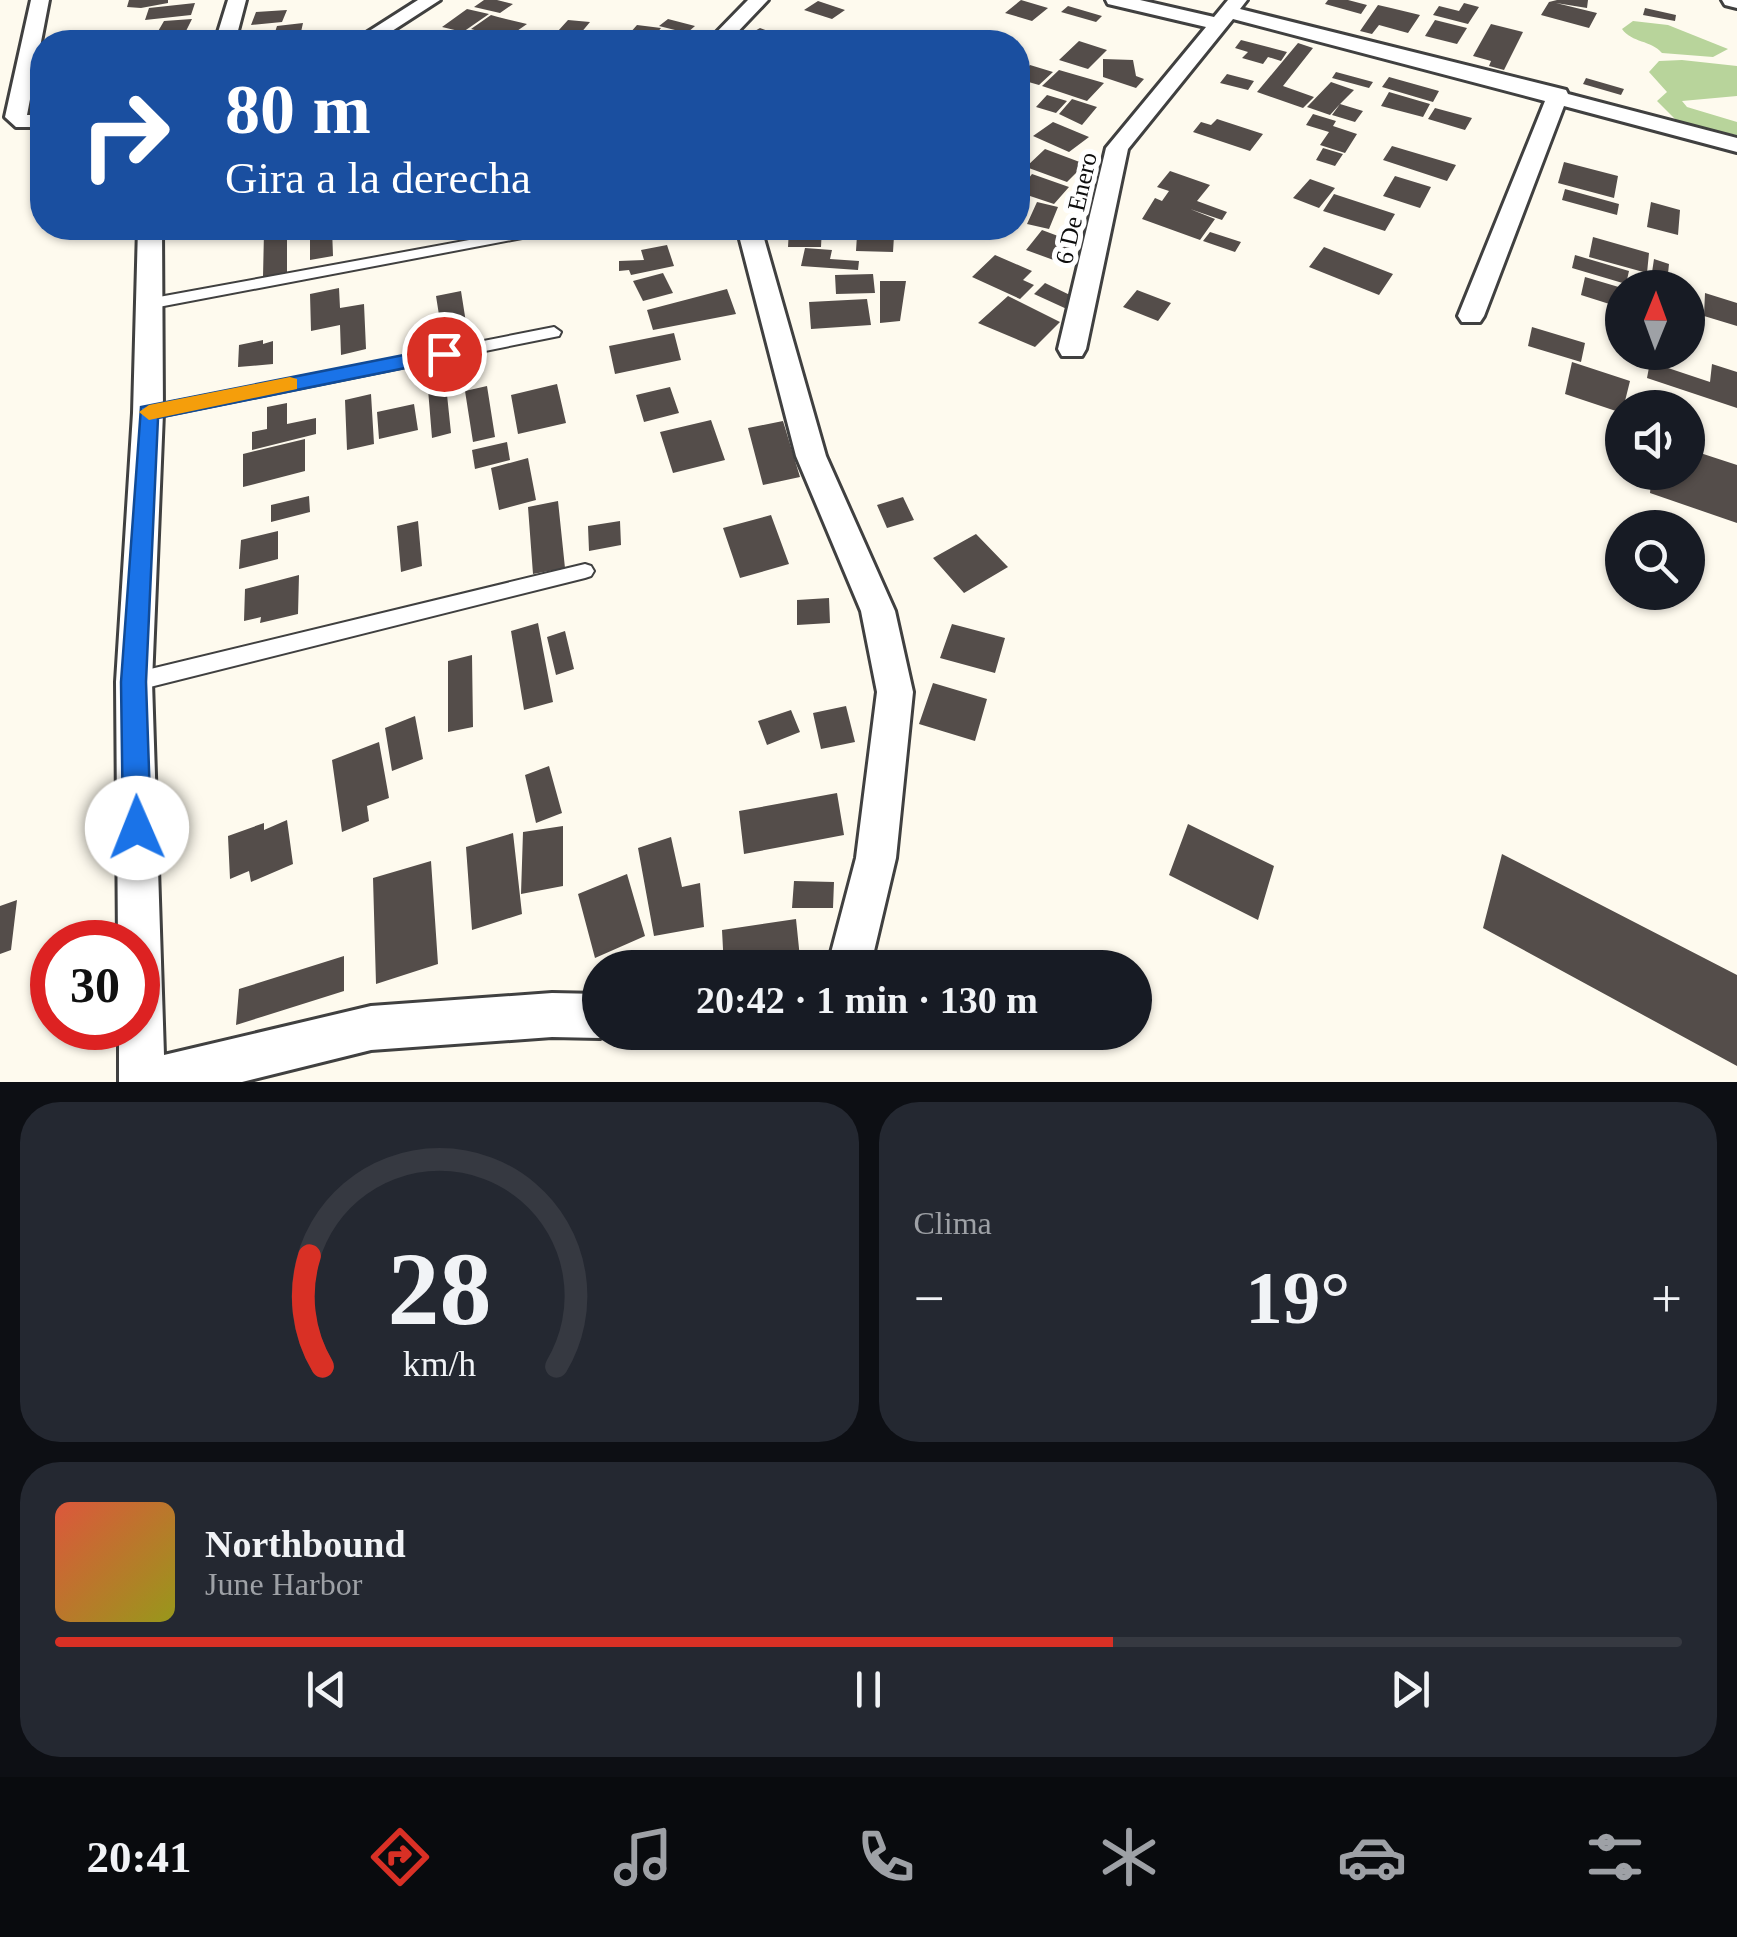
<!DOCTYPE html>
<html lang="es">
<meta charset="utf-8">
<style>
body{margin:0;font-family:Georgia,serif;background:#242831;color:#f1f3f6;height:100vh;display:flex;flex-direction:column;font-size:38px;white-space:nowrap}
*{box-sizing:border-box;margin:0}
p{font-size:32px;color:#9ea1a6}
.icon{flex:none;width:55px;height:55px;fill:none;stroke:currentColor;stroke-width:2;stroke-linecap:round;stroke-linejoin:round}
.map{position:relative;height:1082px;overflow:hidden}
.sheet{display:flex;flex-direction:column;gap:20px;padding:20px;background:#0d0f14;flex:1}
.sheet>*{flex:none}
.hud{position:absolute;left:30px;top:30px;width:1000px;height:210px;border-radius:40px;box-shadow:0 2px 8px #0004;background:#1a4fa0;color:#fff;overflow:hidden}
.needle{width:65px;rotate:1deg}
.tools{position:absolute;left:1605px;top:270px;display:grid;gap:20px}
.tools a{display:grid;place-items:center;width:100px;height:100px;border-radius:50%;background:#171b24;box-shadow:0 2px 8px #0004;font-size:50px}
.speed{position:absolute;left:30px;top:920px;display:flex;gap:20px;font-size:50px;font-weight:700;text-align:center}
.speed>*{display:grid;place-content:center;width:130px;height:130px;border-radius:50%;background:#171b24;box-shadow:0 2px 8px #0004;line-height:1}
.speed .limit{border:15px solid #d22;background:#fff;color:#111}
.pin{position:absolute;display:grid;place-items:center;width:85px;height:85px;color:#fff;margin:-42px;border:5px solid #fff;border-radius:50%;box-shadow:0 2px 10px #0007}
.me{position:absolute;width:110px;margin:-55px;rotate:359deg;stroke-linejoin:round;filter:drop-shadow(0 0 8px #0008)}
.turn{display:flex;align-items:center;gap:35px;height:210px;padding:0 30px;font-size:45px}
.turn .icon{width:130px;height:130px;stroke-width:2.5}
.turn b{display:block;font-size:70px;line-height:85px}
.big{font-size:75px;font-weight:800;line-height:1.1}
.sheet .tile{flex:1;display:flex;flex-direction:column;justify-content:center;gap:15px;min-width:0;padding:0 35px;border-radius:40px;background:#242831}
.sheet .dial{align-items:center;gap:0}
.dial svg{height:260px;overflow:visible;fill:none;stroke:#363941;stroke-width:7;stroke-linecap:round;text-anchor:middle}
.dial text{fill:#f1f3f6;stroke:none}
.song{display:flex;align-items:center;gap:30px}
.cover{width:120px;height:120px;border-radius:15px;background:linear-gradient(135deg,hsl(10 70% 55%),hsl(60 70% 35%))}
.played{height:10px;border-radius:5px;background:linear-gradient(90deg,#d93025 65%,#363941 65%)}
.keys{display:flex;justify-content:space-around;direction:ltr}
.heat{display:flex;justify-content:space-between;align-items:center;font-size:55px;direction:ltr}
.sheet .tiles{flex:1;display:grid;gap:20px;grid-template-columns:1fr 1fr}
.tile:last-child{grid-column:span 2}
.trip{position:absolute;left:582px;top:950px;width:570px;height:100px;border-radius:50px;background:#171b24;box-shadow:0 2px 8px #0004;font-weight:800;line-height:100px;text-align:center}
.dock{display:flex;height:160px;justify-content:space-around;align-items:center;background:#090b0e;color:#9ea1a6}
.dock .icon{width:70px;height:70px}
.dock .current{color:#d93025}
.dock b{font-size:45px;color:#f1f3f6}
.map>svg:first-child{display:block}
.forest{fill:#b8d49b}
.building{fill:#544d4a}
.lines{fill:none;stroke-linecap:round;stroke-linejoin:round}
.service-casing{stroke:#404040;stroke-width:4}
.minor-casing{stroke:#404040;stroke-width:6}
.tertiary-casing{stroke:#404040;stroke-width:6}
.service{fill:#fff;fill-rule:evenodd}
.minor{fill:#fff;fill-rule:evenodd}
.tertiary{fill:#fff;fill-rule:evenodd}
.route{fill:#1a73e8;stroke:#114b97;stroke-width:2.5}
.slow{fill:#f59e0b}
.labels{text-anchor:middle;dominant-baseline:central;stroke-width:10;stroke-linejoin:round;paint-order:stroke}
.far-street-label{font-size:25px;fill:#0d0d0d;stroke:#fff}
</style>
<div class="map">
<svg width="1737" height="1082" viewBox="0 0 1737 1082">
<rect width="100%" height="100%" fill="#fefaee"/>
<path class="forest" d="M1633,21l35,4 60,24 -15,8 -51,-4c-11,-13 -30,-10 -40,-24z
M1682,60l55,6v30l-55,5 5,6 50,15v13l-57,-11 -23,-23 10,-9 -18,-20 10,-11z"/>
<path class="building" d="M129,0h39v3l-27,5 -14,-1z
M484,0h13l16,4 -13,9 -26,-6z
M1021,0l27,8 -16,13 -27,-8z
M1328,0h20l19,5 -6,9 -36,-10z
M1557,0h31l-1,8 -31,-5 41,10 -8,15 -48,-13 8,-13z
M818,1l27,9 -13,9 -28,-9z
M195,3l-4,12 -46,5 4,-12z
M1464,3l15,4 -11,17 -35,-9 6,-9 20,5z
M1378,5l13,3 29,7 -12,18 -29,-8 -7,9 -12,-3z
M1068,6l34,10 -6,6 -35,-10z
M1645,8l31,7 -1,6 -32,-6z
M467,9l22,5 -26,18 -21,-5z
M287,10l-5,12 -31,3 5,-13z
M491,15l7,2 29,7 -26,18 -28,-7 5,-4 -7,-2z
M192,19l-6,12 -29,2 7,-12z
M668,19l27,7 -8,7 -28,-7z
M568,20l22,2 -10,12 -22,-3z
M1435,20l32,8 -10,16 -32,-8z
M303,23l-2,9 -27,3 3,-9z
M1491,24l32,8 -19,38 -15,-4 2,-5 -18,-5z
M637,25l24,3 -11,14h-28z
M760,28l32,12 -28,2 -18,-6z
M109,32v10h-33l1,-4z
M1241,40l46,12 -6,9 -13,-4 -5,7 -21,-6 6,-6 -13,-4z
M1079,41l28,9 -19,19 -29,-9z
M1298,43l15,5 -30,38 31,11 -11,11 -46,-16z
M1103,59l30,1 3,16 8,3 -8,9 -33,-11z
M1030,65l23,7 -14,13 -21,-6z
M1059,70l45,13 -17,18 -45,-15z
M1336,72l37,10 -4,6 -37,-10z
M1227,74l27,7 -6,9 -28,-7z
M1389,77l50,14 -6,11 -51,-15z
M1586,78l38,11 -3,6 -38,-11z
M1331,82l23,8 -14,14 23,7 -8,11 -23,-7 8,-11 -10,11 -23,-8z
M1389,92l41,12 -7,13 -42,-11z
M1047,95l20,6 -11,12 -20,-6z
M1072,99l25,8 -15,18 -23,-11z
M1435,108l37,10 -7,12 -37,-11z
M1313,114l23,7 -3,5 24,8 -12,19 -25,-8 9,-13 -23,-7z
M1217,119l46,15 -13,17 -57,-19 8,-10 10,3z
M1053,122l36,15 -20,15 -36,-16z
M1392,146l64,19 -9,16 -64,-21z
M1323,148l20,6 -8,12 -19,-6z
M1045,149l40,15 -18,18 -41,-15z
M1564,162l54,14 -4,22 -56,-15z
M1170,171l40,14 -13,16 30,11 -5,8 -32,-11 25,10 -15,21 -58,-21 13,-21 7,3 7,-10 -12,-4z
M1032,174l37,13 -15,17 -36,-12z
M1395,176l36,11 -11,21 -37,-12z
M1310,179l25,9 -16,20 -26,-10z
M1565,189l54,15 -2,11 -55,-15z
M1334,194l61,20 -10,17 -62,-20z
M1037,202l21,5 -9,22 -22,-5z
M1651,202l29,8 -2,25 -31,-8z
M212,228h43v3l-44,9z
M287,228v44l-24,5 1,-45z
M310,228h22l1,28 -23,4z
M789,228h33l-1,19h-33z
M1042,230l32,12 -15,20 -33,-12z
M1210,232l31,10 -6,10 -32,-11z
M857,235l37,1 -1,16 -37,-1z
M1593,237l56,16 -2,20 -58,-16z
M667,245l7,21 -43,9 -2,-5 -10,1v-10l25,-1 -3,-10z
M1324,247l69,27 -14,21 -70,-28z
M805,248l27,2 -2,9 29,2 -1,9 -57,-4z
M995,255l37,16 -9,9 11,5 -14,14 -48,-22z
M1575,255l54,16 -3,13 -54,-16z
M1654,259l15,5 -2,19 -16,-4z
M663,273l10,20 -30,8 -10,-20z
M873,274l2,19 -39,1 -1,-19z
M1585,277l37,11v20l-41,-13z
M880,281h26l-6,40 -20,2z
M1045,283l27,13 -3,14 -35,-16z
M339,288l1,20 24,-4 2,45 -25,6 -1,-30 -29,6 -1,-37z
M727,289l9,25 -83,16 -6,-20z
M1137,290l34,13 -13,18 -35,-14z
M461,291l6,38 -25,5 -6,-38z
M1705,293l32,10v23l-33,-10z
M1008,296l52,26 -25,25 -57,-24z
M867,299l4,26 -60,4 -2,-27z
M1532,327l53,16 -4,19 -53,-16z
M674,333l7,27 -66,14 -6,-28z
M263,340v4l10,-3v23l-35,3 1,-22z
M1572,362l58,19 -8,32 -57,-19z
M1650,362l60,20 2,-18 25,8v36l-90,-30z
M557,384l9,39 -48,11 -7,-39z
M446,385l5,48 -19,5 -4,-49z
M487,386l8,51 -22,5 -8,-51z
M670,387l9,26 -35,9 -8,-27z
M371,394l3,50 -27,6 -2,-50z
M287,403v21l29,-6v16l-64,16v-18l15,-3v-22z
M414,404l4,26 -39,9 -2,-27z
M711,420l14,40 -52,13 -13,-41z
M783,421l17,56 -37,8 -15,-57z
M305,439v32l-62,16v-33z
M507,442l3,18 -35,9 -3,-19z
M1688,449l49,16v58l-87,-30 2,-21h36z
M528,458l8,42 -37,10 -8,-42z
M309,496l1,16 -39,10v-17z
M903,497l11,23 -27,8 -10,-23z
M558,501l7,67 -32,6 -5,-67z
M771,515l18,49 -49,14 -17,-50z
M418,521l4,45 -21,6 -4,-46z
M620,521l1,24 -32,6 -1,-25z
M278,531v28l-39,10 2,-29z
M976,534l32,33 -44,26 -31,-35z
M299,575l-1,39 -38,9 1,-6 -17,4 1,-32z
M829,598l1,25 -33,2v-25z
M538,623l15,79 -29,8 -13,-79z
M952,624l53,14 -10,35 -55,-15z
M565,631l9,38 -18,6 -9,-38z
M472,655l1,72 -25,5v-71z
M933,683l54,16 -12,42 -56,-17z
M846,706l9,36 -34,7 -8,-36z
M791,710l9,22 -33,13 -9,-24z
M415,716l8,43 -31,12 -7,-43z
M379,742l10,56 -22,8 2,15 -27,11 -10,-72z
M549,766l13,47 -26,10 -11,-48z
M837,793l7,42 -100,19 -5,-43z
M287,820l6,44 -42,18 -2,-11 -19,8 -2,-43 36,-13v7z
M1188,824l86,42 -16,54 -89,-45z
M563,826v60l-42,8 2,-62z
M513,833l9,81 -50,16 -6,-83z
M671,837l11,50 18,-4 4,44 -50,9 -16,-88z
M1502,854l235,121v91l-254,-138z
M431,861l7,103 -62,20 -3,-106z
M627,874l18,62 -50,22 -17,-64z
M794,881l40,1 -1,26h-41z
M17,900l-6,50 -11,4v-48z
M796,919l5,49h-77l-2,-38z
M344,956v35l-108,34 3,-36z"/>
<g class="lines">
<g class="service-casing">
<path id="service" d="M535,228l10,3 -7,4 -390,74 -7,-5 7,-5z
M554,327l7,5 -2,4 -411,83 -8,-6 8,-6z
M585,564l6,2 3,5 -3,5 -6,2 -451,113 -7,-3 -3,-6 3,-6 7,-3z"/>
</g>
<g class="minor-casing">
<path id="minor" d="M31,0h18l-22,115h15v12h-26l-11,-10z
M228,0h18l-11,42h-20z
M418,0h22l-65,42h-23z
M748,0h20l-40,42h-21z
M1106,0h34l74,17 14,-17h19l-7,9 326,81 2,4 169,44v14l-173,-46 -80,210 -4,6h-18l-4,-6 87,-215 -312,-82 -105,130 -42,200 -4,7h-20l-4,-7 48,-201 100,-121 -98,-23z
M138,228h24l1,185 -11,269 12,373 207,-49 181,-13 48,1v38h14l-14,6 -48,-1 -181,13 -129,32h-123v-54h19v-86h-20l-2,-260 17,-269z
M737,228h24l65,228 69,155 18,81 -17,166 -26,110h-43l29,-110 21,-166 -16,-81 -65,-155z"/>
</g>
<g class="tertiary-casing">
<path id="tertiary" d="M1722,0h15v8l-12,-3z"/>
</g>
<use href="#service" class="service"/>
<use href="#minor" class="minor"/>
<use href="#tertiary" class="tertiary"/>
</g>
<path class="route" d="M444,347l6,2v10l-292,59 -12,264 5,146 -4,9 -10,4 -10,-4 -4,-9 -2,-146 20,-275z"/>
<path class="slow" d="M290,377l7,2v10l-148,31 -10,-8 10,-7z"/>
<g class="labels">
<g class="far-street-label">
<text transform="translate(1076 208) rotate(-77)">6 De Enero</text>
</g>
</g>
</svg>
<div class="tools">
<a><svg class="needle" viewBox="-14 -14 28 28"><path d="M0-13l5 13h-10z" fill="#e53935"/><path d="M0 13l5-13h-10z" fill="#9ea1a6"/></svg></a>
<a><svg class="icon" aria-label="sound" viewBox="0 0 24 24"><path d="M4 9h4l5-4v14l-5-4H4zM17 9q2 3 0 6"/></svg></a>
<a><svg class="icon" aria-label="search" viewBox="0 0 24 24"><circle cx="10" cy="10" r="6"/><path d="M15 15l6 6"/></svg></a>
</div>
<div class="speed"><div class="limit">30</div></div>
<div class="pin" style="left:444px;top:354px;background:#d93025"><svg class="icon" aria-label="arrive" viewBox="0 0 24 24"><path d="M6 21V4h12l-3 4 3 4H6"/></svg></div>
<svg class="me" style="left:137px;top:828px" viewBox="-20 -20 40 40"><circle r="19" fill="#fff"/><path d="M0-13L10 11 0 6-10 11z" fill="#1a73e8"/></svg>
<div class="trip">20:42 · 1 min · 130 m</div>
<div class="hud">
<div class="turn"><svg class="icon" aria-label="right" viewBox="0 0 24 24"><path d="M7 20v-9h11M14 6l5 5-5 5"/></svg><div><b>80 m</b>Gira a la derecha</div></div>
</div>
</div>
<section class="sheet">
<div class="tiles">
<div class="tile dial"><svg viewBox="0 0 100 80">
<path d="M14 69A42 42 0 1 1 86 69"/>
<path d="M14 69A42 42 0 0 1 10 35" stroke="#d93025"/>
<text x="50" y="56" font-size="32" font-weight="700">28</text>
<text x="50" y="72" font-size="11">km/h</text>
</svg></div>
<div class="tile"><p>Clima</p>
<div class="heat"><a>−</a><b class="big">19°</b><a>+</a></div>
</div>
<div class="tile">
<div class="song"><i class="cover"></i><div><b>Northbound</b><p>June Harbor</p></div></div>
<div class="played"></div>
<div class="keys"><svg class="icon" aria-label="previous" viewBox="0 0 24 24"><path d="M18 5L8 12l10 7zM5 5v14"/></svg><svg class="icon" aria-label="pause" viewBox="0 0 24 24"><path d="M8 5v14M16 5v14"/></svg><svg class="icon" aria-label="next" viewBox="0 0 24 24"><path d="M6 5l10 7-10 7zM19 5v14"/></svg></div>
</div>
</div>
</section>
<nav class="dock">
<b>20:41</b>
<svg class="icon current" aria-label="directions" viewBox="0 0 24 24"><path d="M12 3l9 9-9 9-9-9zM9 14v-3h6M13 9l2 2-2 2"/></svg>
<svg class="icon" aria-label="music" viewBox="0 0 24 24"><path d="M9 18V5l10-2v13"/><circle cx="6" cy="18" r="3"/><circle cx="16" cy="16" r="3"/></svg>
<svg class="icon" aria-label="phone" viewBox="0 0 24 24"><path d="M5 4h4l2 5-3 2q2 4 5 5l2-3 5 2v4C11 20 4 13 5 4z"/></svg>
<svg class="icon" aria-label="climate" viewBox="0 0 24 24"><path d="M12 3v18M4 7l16 10M4 17L20 7"/></svg>
<svg class="icon" aria-label="car" viewBox="0 0 24 24"><path d="M5 17H2v-5l4-1 3-4h7l3 4 3 1v5h-3M9 17h6M6 11h13"/><circle cx="7" cy="17" r="2"/><circle cx="17" cy="17" r="2"/></svg>
<svg class="icon" aria-label="filters" viewBox="0 0 24 24"><path d="M4 7h16M4 17h16"/><circle cx="9" cy="7" r="2"/><circle cx="15" cy="17" r="2"/></svg>
</nav>
